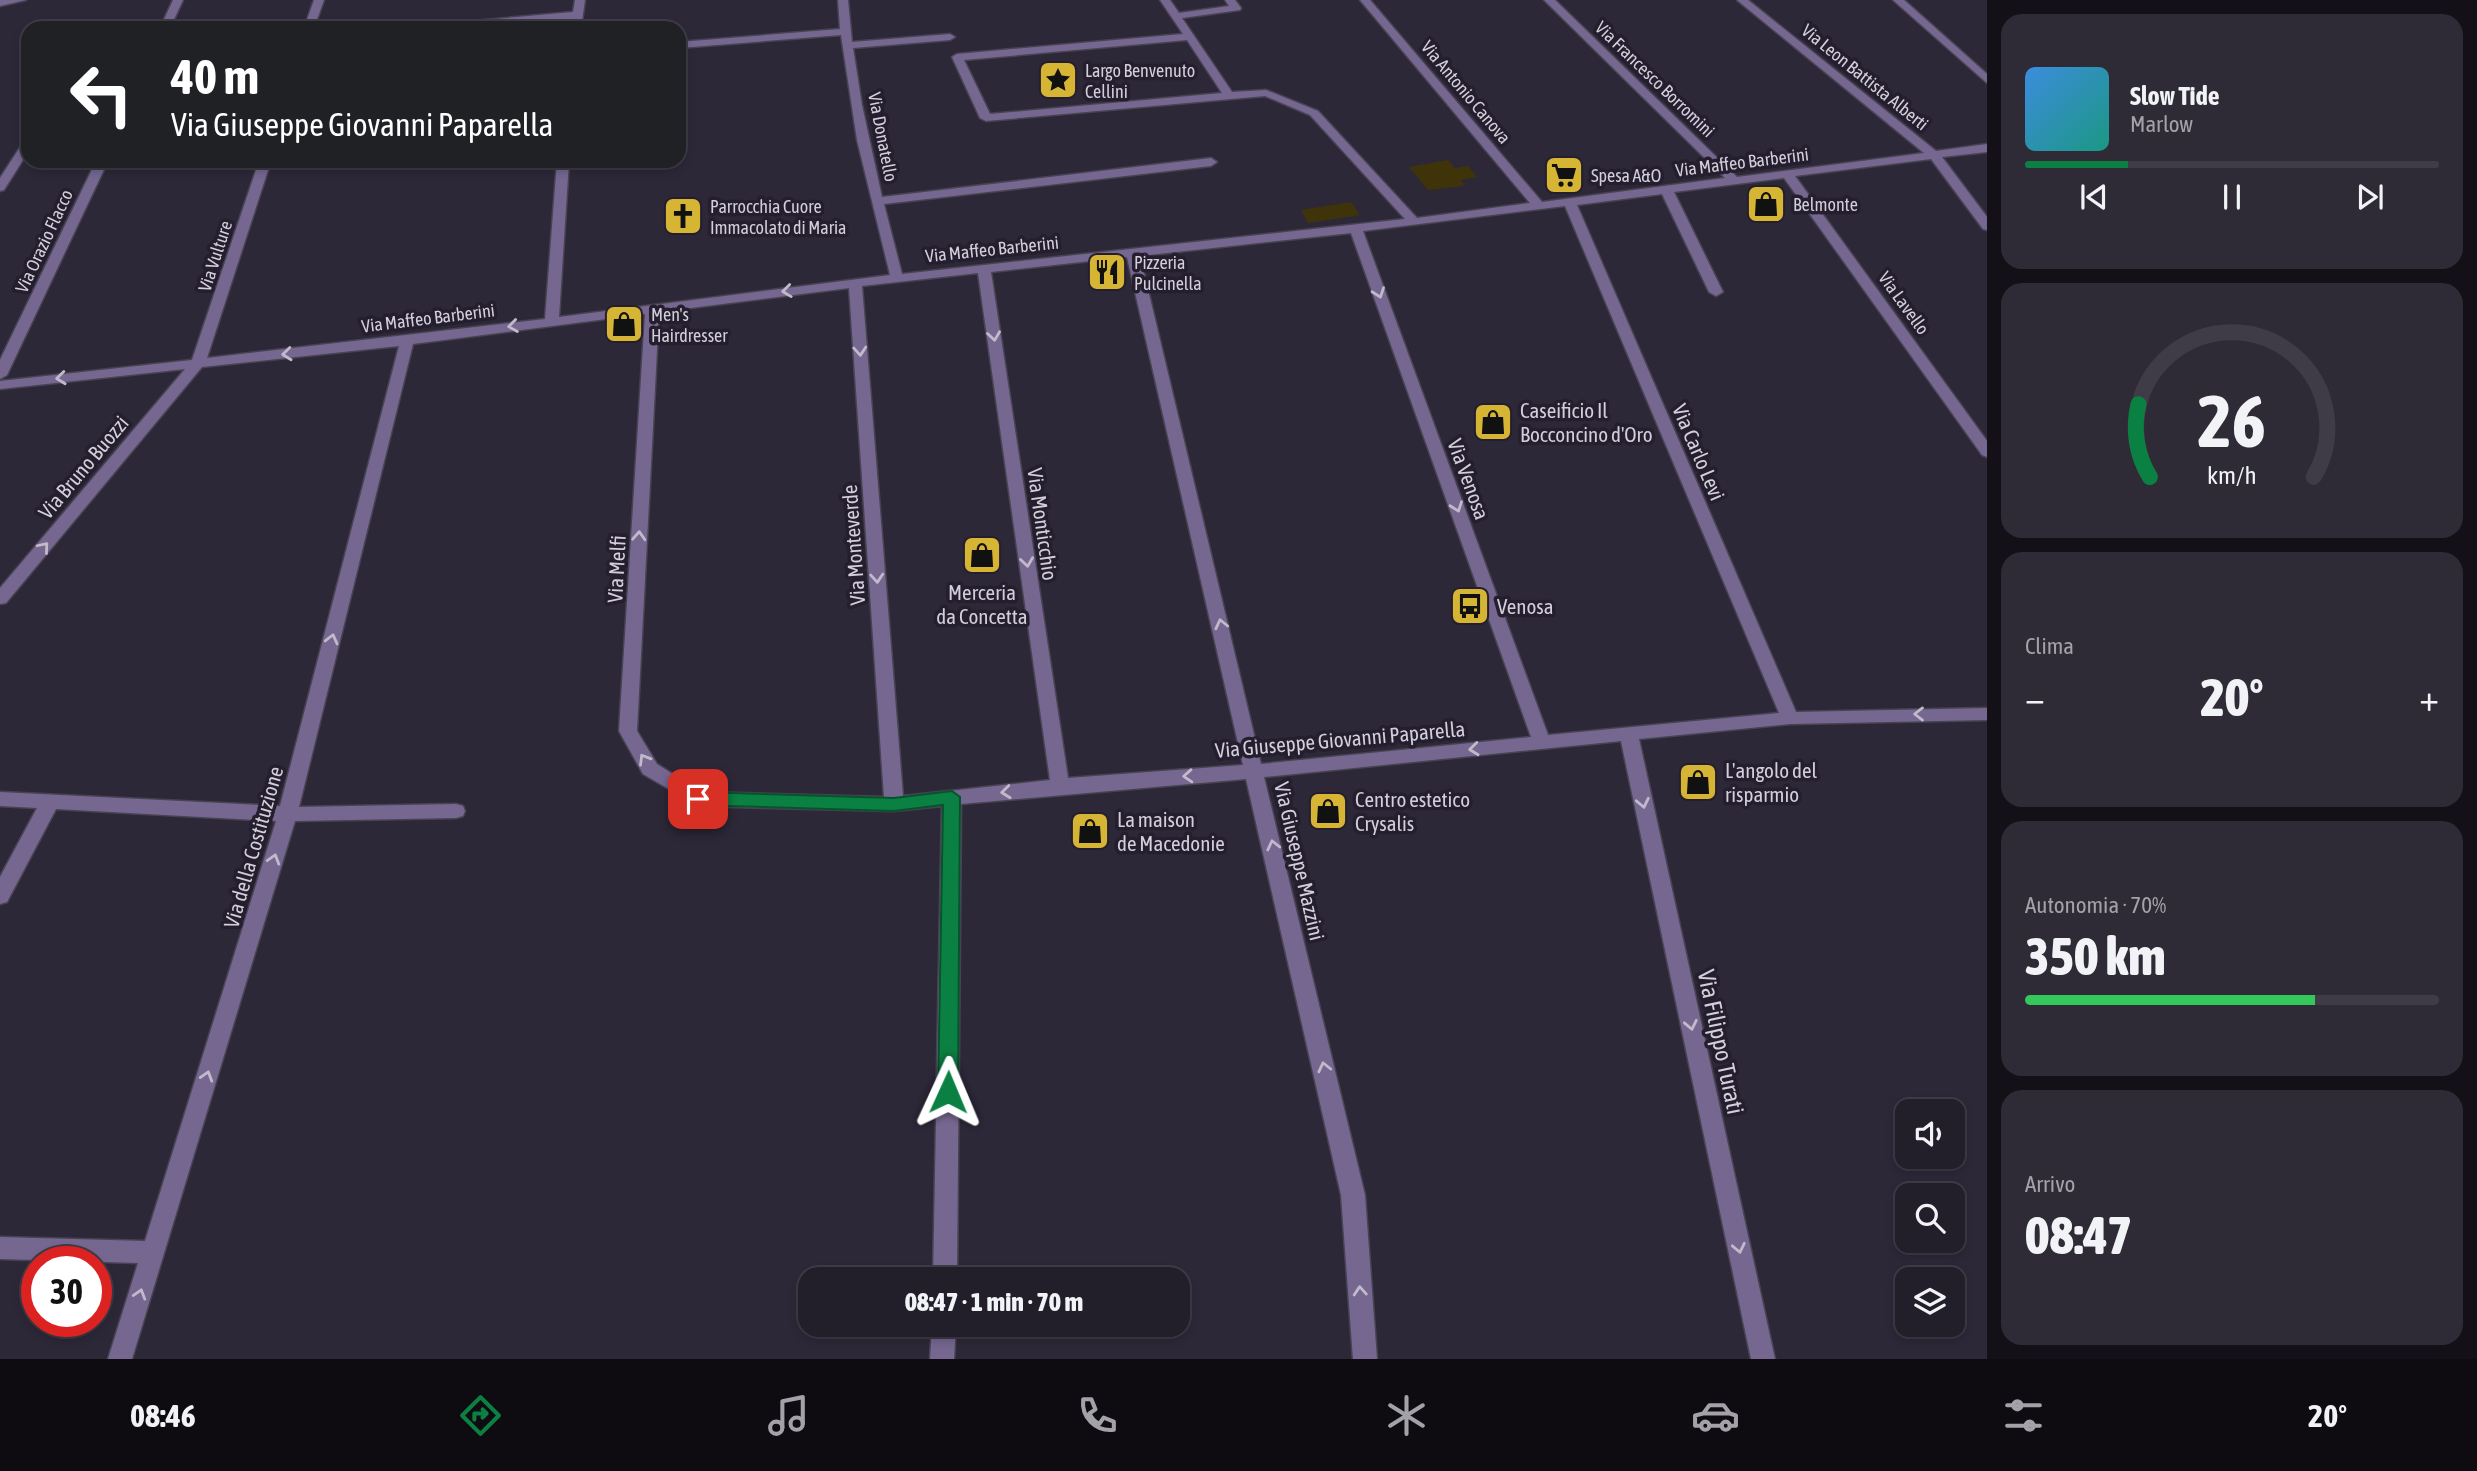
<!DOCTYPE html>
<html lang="it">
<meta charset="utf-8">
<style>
body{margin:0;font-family:"Asap Condensed",sans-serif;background:#2e2b36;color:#f1f3f6;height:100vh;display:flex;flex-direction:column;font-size:26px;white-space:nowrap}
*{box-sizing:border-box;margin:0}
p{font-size:23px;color:#a2a2a8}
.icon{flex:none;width:38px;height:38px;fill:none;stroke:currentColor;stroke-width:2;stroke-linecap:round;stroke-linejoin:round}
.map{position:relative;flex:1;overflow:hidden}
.side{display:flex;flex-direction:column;gap:14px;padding:14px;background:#131017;width:490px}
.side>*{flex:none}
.top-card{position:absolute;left:21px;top:21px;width:665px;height:147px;border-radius:21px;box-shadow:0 4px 10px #0003,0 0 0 2px #3f3c47;background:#202124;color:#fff;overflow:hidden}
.tools{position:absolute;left:1895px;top:1099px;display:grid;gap:14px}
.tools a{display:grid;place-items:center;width:70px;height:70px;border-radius:14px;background:#221e2a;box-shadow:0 4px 10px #0003,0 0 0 2px #3f3c47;font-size:35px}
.speed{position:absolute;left:21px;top:1246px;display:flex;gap:14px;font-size:35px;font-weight:700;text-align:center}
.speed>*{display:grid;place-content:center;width:91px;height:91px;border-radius:50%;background:#221e2a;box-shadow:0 4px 10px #0003,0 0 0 2px #3f3c47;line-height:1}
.speed .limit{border:10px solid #d22;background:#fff;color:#111}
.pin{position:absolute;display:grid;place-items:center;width:60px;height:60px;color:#fff;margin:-30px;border-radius:14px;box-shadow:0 4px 10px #0006}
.me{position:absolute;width:77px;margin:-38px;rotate:1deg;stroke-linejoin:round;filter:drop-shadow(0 0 5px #0008)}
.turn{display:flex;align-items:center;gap:24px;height:147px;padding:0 35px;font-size:32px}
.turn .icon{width:91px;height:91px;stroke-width:2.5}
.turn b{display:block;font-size:49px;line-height:60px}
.big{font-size:52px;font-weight:800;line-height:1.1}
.side .card{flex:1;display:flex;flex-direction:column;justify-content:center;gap:10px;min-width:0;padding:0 24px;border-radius:21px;background:#2e2b36}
.side .dial{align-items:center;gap:0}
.dial svg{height:182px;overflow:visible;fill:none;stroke:#3f3c47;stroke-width:7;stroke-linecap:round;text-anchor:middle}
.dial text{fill:#f1f3f6;stroke:none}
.song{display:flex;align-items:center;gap:21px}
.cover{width:84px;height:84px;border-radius:10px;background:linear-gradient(135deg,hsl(210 70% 55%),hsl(170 70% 35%))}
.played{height:7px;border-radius:4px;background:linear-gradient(90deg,#0b8043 25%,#3f3c47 25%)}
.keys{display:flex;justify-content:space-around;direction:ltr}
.heat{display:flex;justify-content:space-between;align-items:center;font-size:38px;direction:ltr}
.charge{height:10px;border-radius:5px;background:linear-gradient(90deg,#34c759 70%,#3f3c47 0)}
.trip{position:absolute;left:798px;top:1267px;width:392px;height:70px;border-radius:21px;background:#221e2a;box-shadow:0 4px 10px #0003,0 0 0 2px #3f3c47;font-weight:800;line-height:70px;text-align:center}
.menu{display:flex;height:112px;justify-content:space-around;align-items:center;background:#0e0c11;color:#a2a2a8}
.menu .icon{width:49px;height:49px}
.menu .active{color:#0b8043}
.menu b{font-size:32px;color:#f1f3f6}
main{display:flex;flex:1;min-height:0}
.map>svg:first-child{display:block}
.green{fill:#3f3409}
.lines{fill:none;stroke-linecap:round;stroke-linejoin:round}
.minor-casing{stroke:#474352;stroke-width:3}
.minor{fill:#766791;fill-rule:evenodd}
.oneway{stroke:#c0bacb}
.route{fill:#0b8043;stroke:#07532c;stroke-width:2}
.labels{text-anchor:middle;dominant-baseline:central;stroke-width:7;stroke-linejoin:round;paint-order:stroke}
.far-poi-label{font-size:18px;fill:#d2cfda;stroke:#241e2e;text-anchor:start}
.far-street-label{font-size:18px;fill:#d2cfda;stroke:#241e2e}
.poi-label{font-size:21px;fill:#d2cfda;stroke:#241e2e;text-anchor:start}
.street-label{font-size:21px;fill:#d2cfda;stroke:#241e2e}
.near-street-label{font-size:24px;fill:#d2cfda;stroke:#241e2e}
</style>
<main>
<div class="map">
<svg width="1987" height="1359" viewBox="0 0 1987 1359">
<rect width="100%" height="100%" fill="#2d2838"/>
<path class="green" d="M1448,160l7,8 13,-2 9,11 -16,3 3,6 -36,4 -19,-23z
M1351,202l9,13 -52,8 -7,-13z"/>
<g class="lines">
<g class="minor-casing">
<path id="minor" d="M0,0h26l-26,6z
M173,0h10l-13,28h-10z
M314,0h10l-10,28h-10z
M575,0h10l-4,28h-10l1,-9 -107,9h-41l5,-3 144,-13z
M838,0h10l4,42 98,-8 5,3 -5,3 -97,8 9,57 20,92 329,-39 6,4 -6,4 -327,38 18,70 503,-55 -95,-104 -45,-19 -279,25 -6,-3 -28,-61 5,-3 226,-20 -23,-34h10l9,13 50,-7 -4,-6h10l6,8 -1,2 -58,8 50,74 34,-2 52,21 99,107 113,-15 -170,-203h10l172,202 183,-24 -181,-178h11l182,177 187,-24 -187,-153h11l188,151 51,-7v8l-45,5 45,60v13l-4,-1 -52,-70 -136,17 192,265v16l-5,-2 -198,-277 -110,14 49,100 -7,4 -7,-4 -47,-98 -85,11 219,507 191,-4v12l-197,4 -151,15 136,620h-24l-130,-618 -357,36 101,418 12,164h-24l-12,-164 -95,-416 -285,25 -4,475h-24l9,-473 -48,5 -196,-5 -55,-32 -24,-43 26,-417 -232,30 -114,463 157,-3 7,2 2,5 -2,5 -7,2 -161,3 -163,538h-24l30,-96 -138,-4v-22l145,4 131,-420 -220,-12 -49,93 -7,2v-27l37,-69 -37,-2v-14l280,14 119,-460 -197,21 -196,236 -6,1v-16l185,-219 -185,20v-8l192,-21 67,-199h12l-64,197 338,-39 12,-158h12l-10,156 331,-42 -33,-135 -16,-105 -162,13v-6l161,-13zM1187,40l35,53 -232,21 -26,-54zM1565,206l214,507 -231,22 -185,-504zM1351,233l180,504 -270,27 -121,-508zM1127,257l116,508 -175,13 -77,-506zM978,273l72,507 -147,16 -41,-510zM849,288l35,509 -183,-5 -44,-28 -20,-33 22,-419z
M1893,0h11l83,74v9z
M28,139v13l-24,38 -4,1v-13l24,-37z
M96,161h12l-101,214 -7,4v-19z
M932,1325h24l-2,34h-24z"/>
</g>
<use href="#minor" class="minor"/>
</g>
<defs><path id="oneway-chevron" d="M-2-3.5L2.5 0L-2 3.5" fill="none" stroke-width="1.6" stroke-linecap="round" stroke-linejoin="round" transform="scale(1.75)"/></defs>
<g class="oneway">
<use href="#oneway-chevron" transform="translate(787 291) rotate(173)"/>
<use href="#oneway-chevron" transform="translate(1379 293) rotate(70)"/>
<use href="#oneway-chevron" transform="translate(513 326) rotate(172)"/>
<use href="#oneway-chevron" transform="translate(994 336) rotate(82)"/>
<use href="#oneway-chevron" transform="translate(860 351) rotate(86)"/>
<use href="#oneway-chevron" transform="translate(287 354) rotate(174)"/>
<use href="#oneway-chevron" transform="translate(61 378) rotate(174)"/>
<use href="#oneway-chevron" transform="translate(1457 507) rotate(70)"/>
<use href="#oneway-chevron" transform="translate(639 536) rotate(-87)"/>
<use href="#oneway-chevron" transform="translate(44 547) rotate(-50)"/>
<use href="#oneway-chevron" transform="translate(1027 562) rotate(82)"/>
<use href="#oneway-chevron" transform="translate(877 578) rotate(86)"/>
<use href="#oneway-chevron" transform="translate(1221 624) rotate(-103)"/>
<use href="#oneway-chevron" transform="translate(332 639) rotate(-76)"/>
<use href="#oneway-chevron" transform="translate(1919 714) rotate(-180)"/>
<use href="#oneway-chevron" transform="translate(1474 749) rotate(174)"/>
<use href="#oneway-chevron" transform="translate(644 759) rotate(-121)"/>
<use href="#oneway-chevron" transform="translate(1188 776) rotate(176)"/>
<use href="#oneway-chevron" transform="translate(1006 792) rotate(174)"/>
<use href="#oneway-chevron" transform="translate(1643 803) rotate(78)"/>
<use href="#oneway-chevron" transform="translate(1273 845) rotate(-103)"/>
<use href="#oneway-chevron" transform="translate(274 859) rotate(-73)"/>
<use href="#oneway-chevron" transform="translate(1691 1025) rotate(78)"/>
<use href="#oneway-chevron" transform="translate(1324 1067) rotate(-103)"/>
<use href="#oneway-chevron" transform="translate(207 1076) rotate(-73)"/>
<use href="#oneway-chevron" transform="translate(1739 1248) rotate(78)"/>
<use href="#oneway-chevron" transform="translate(1360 1291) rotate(-94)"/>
<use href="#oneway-chevron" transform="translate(140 1294) rotate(-73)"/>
</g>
<path class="route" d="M952,791l8,6 -2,295 -3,6 -7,3 -7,-3 -3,-6 5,-287 -49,6 -196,-6 -9,-6 9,-7 196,6z"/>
<defs>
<g id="sight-square" transform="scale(2.0125)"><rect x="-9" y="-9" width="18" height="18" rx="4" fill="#d6b534" stroke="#241e2e"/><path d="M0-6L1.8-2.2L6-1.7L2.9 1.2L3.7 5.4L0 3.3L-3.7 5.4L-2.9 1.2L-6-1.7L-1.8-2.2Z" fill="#111"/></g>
<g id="supermarket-square" transform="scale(2.0125)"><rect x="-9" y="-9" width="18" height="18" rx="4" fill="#d6b534" stroke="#241e2e"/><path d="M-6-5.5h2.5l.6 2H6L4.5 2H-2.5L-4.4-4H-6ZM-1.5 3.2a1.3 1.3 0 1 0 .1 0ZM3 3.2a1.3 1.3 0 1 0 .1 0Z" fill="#111"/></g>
<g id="shop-square" transform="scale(2.0125)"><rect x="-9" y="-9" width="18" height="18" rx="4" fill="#d6b534" stroke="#241e2e"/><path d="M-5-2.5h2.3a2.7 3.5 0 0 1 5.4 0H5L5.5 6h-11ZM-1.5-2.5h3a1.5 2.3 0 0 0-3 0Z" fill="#111"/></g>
<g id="church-square" transform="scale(2.0125)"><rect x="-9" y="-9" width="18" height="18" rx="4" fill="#d6b534" stroke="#241e2e"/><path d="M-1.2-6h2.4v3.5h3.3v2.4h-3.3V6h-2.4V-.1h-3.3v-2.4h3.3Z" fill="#111"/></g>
<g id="restaurant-square" transform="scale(2.0125)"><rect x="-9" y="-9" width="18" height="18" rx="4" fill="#d6b534" stroke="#241e2e"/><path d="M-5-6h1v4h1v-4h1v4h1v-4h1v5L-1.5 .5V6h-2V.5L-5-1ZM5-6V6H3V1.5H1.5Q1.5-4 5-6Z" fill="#111"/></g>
<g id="bus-square" transform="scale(2.0125)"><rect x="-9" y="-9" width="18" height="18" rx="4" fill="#d6b534" stroke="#241e2e"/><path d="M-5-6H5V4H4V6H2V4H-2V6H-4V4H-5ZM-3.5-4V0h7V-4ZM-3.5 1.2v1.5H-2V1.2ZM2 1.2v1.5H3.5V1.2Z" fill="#111"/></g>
</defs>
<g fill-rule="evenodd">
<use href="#sight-square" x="1058" y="80"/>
<use href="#supermarket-square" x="1564" y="175"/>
<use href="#shop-square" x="1766" y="204"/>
<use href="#church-square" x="683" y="216"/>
<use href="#restaurant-square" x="1107" y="272"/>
<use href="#shop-square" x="624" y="324"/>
<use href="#shop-square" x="1493" y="422"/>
<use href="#shop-square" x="982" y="555"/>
<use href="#bus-square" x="1470" y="606"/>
<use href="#shop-square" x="1698" y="782"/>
<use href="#shop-square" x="1328" y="811"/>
<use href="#shop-square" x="1090" y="831"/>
</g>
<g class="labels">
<g class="far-poi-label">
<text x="1085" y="70">Largo Benvenuto<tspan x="1085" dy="21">Cellini</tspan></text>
<text x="1591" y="175">Spesa A&amp;O</text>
<text x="1793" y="204">Belmonte</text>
<text x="710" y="206">Parrocchia Cuore<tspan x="710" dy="21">Immacolato di Maria</tspan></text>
<text x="1134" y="262">Pizzeria<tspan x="1134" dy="21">Pulcinella</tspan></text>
<text x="651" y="314">Men's<tspan x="651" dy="21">Hairdresser</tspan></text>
</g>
<g class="far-street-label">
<text transform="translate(1865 77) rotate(39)">Via Leon Battista Alberti</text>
<text transform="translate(1655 79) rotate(44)">Via Francesco Borromini</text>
<text transform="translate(1466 92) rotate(50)">Via Antonio Canova</text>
<text transform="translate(883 137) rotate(79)">Via Donatello</text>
<text transform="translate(1742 162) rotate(-7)">Via Maffeo Barberini</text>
<text transform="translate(44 241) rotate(-65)">Via Orazio Flacco</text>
<text transform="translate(992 249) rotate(-6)">Via Maffeo Barberini</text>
<text transform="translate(215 256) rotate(-72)">Via Vulture</text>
<text transform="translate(1904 303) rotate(54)">Via Lavello</text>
<text transform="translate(428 318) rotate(-7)">Via Maffeo Barberini</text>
</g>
<g class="poi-label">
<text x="1520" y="410">Caseificio Il<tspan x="1520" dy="24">Bocconcino d'Oro</tspan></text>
<text x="982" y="592" text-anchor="middle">Merceria<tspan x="982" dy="24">da Concetta</tspan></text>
<text x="1497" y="606">Venosa</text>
<text x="1725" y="770">L'angolo del<tspan x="1725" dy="24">risparmio</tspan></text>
<text x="1355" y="799">Centro estetico<tspan x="1355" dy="24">Crysalis</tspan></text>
<text x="1117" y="819">La maison<tspan x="1117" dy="24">de Macedonie</tspan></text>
</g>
<g class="street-label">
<text transform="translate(1699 452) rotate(67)">Via Carlo Levi</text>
<text transform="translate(83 467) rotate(-50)">Via Bruno Buozzi</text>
<text transform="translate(1469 479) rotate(70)">Via Venosa</text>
<text transform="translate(1043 524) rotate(82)">Via Monticchio</text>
<text transform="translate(853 545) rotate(-94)">Via Monteverde</text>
<text transform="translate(616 569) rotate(-87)">Via Melfi</text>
<text transform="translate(1340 739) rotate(-5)">Via Giuseppe Giovanni Paparella</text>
<text transform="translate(253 847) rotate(-74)">Via della Costituzione</text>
<text transform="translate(1300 861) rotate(77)">Via Giuseppe Mazzini</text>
</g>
<g class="near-street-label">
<text transform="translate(1721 1042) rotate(78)">Via Filippo Turati</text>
</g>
</g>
</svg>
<div class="tools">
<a><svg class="icon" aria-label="sound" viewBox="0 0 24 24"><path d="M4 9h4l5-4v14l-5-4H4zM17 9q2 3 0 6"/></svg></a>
<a><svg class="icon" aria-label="search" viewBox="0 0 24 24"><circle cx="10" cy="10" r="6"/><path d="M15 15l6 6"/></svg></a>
<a><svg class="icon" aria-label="layers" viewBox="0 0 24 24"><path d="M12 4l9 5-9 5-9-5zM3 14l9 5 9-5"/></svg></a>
</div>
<div class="speed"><div class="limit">30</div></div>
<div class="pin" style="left:698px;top:799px;background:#d93025"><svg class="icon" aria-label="arrive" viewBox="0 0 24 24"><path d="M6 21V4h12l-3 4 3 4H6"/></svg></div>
<svg class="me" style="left:948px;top:1092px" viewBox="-20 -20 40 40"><path d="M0-17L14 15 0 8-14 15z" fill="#0b8043" stroke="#fff" stroke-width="4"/></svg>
<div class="trip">08:47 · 1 min · 70 m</div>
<div class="top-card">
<div class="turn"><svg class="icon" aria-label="left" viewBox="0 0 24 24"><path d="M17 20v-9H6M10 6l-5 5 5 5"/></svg><div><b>40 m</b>Via Giuseppe Giovanni Paparella</div></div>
</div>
</div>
<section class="side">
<div class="card">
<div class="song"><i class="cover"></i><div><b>Slow Tide</b><p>Marlow</p></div></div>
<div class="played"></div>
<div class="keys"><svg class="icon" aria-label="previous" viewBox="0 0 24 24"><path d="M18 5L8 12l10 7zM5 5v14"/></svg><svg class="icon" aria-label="pause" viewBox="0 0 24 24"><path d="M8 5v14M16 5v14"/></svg><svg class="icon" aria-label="next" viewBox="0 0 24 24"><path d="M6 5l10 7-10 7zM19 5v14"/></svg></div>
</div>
<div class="card dial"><svg viewBox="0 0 100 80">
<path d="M14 69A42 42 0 1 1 86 69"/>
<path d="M14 69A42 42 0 0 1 9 37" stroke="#0b8043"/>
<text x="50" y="56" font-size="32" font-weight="700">26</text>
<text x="50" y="72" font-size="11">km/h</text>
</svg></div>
<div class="card"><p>Clima</p>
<div class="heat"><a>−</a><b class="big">20°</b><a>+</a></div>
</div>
<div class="card"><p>Autonomia · 70%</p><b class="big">350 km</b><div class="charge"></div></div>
<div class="card"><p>Arrivo</p><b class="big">08:47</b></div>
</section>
</main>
<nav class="menu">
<b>08:46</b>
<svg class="icon active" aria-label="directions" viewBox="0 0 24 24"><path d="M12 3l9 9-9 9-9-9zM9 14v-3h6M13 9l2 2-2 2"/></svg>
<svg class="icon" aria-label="music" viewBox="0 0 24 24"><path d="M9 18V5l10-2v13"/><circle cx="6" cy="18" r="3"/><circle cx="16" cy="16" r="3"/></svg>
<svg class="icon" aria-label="phone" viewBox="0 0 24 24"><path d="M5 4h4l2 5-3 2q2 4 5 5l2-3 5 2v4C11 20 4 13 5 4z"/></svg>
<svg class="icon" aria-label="climate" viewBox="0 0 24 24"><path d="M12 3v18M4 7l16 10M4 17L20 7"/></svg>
<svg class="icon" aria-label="car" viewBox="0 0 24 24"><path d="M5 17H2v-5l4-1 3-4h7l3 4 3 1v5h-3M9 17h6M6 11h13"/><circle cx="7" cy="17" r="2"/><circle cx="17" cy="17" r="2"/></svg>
<svg class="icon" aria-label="filters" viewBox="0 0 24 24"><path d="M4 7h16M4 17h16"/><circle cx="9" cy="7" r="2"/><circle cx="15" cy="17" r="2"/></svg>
<b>20°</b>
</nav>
